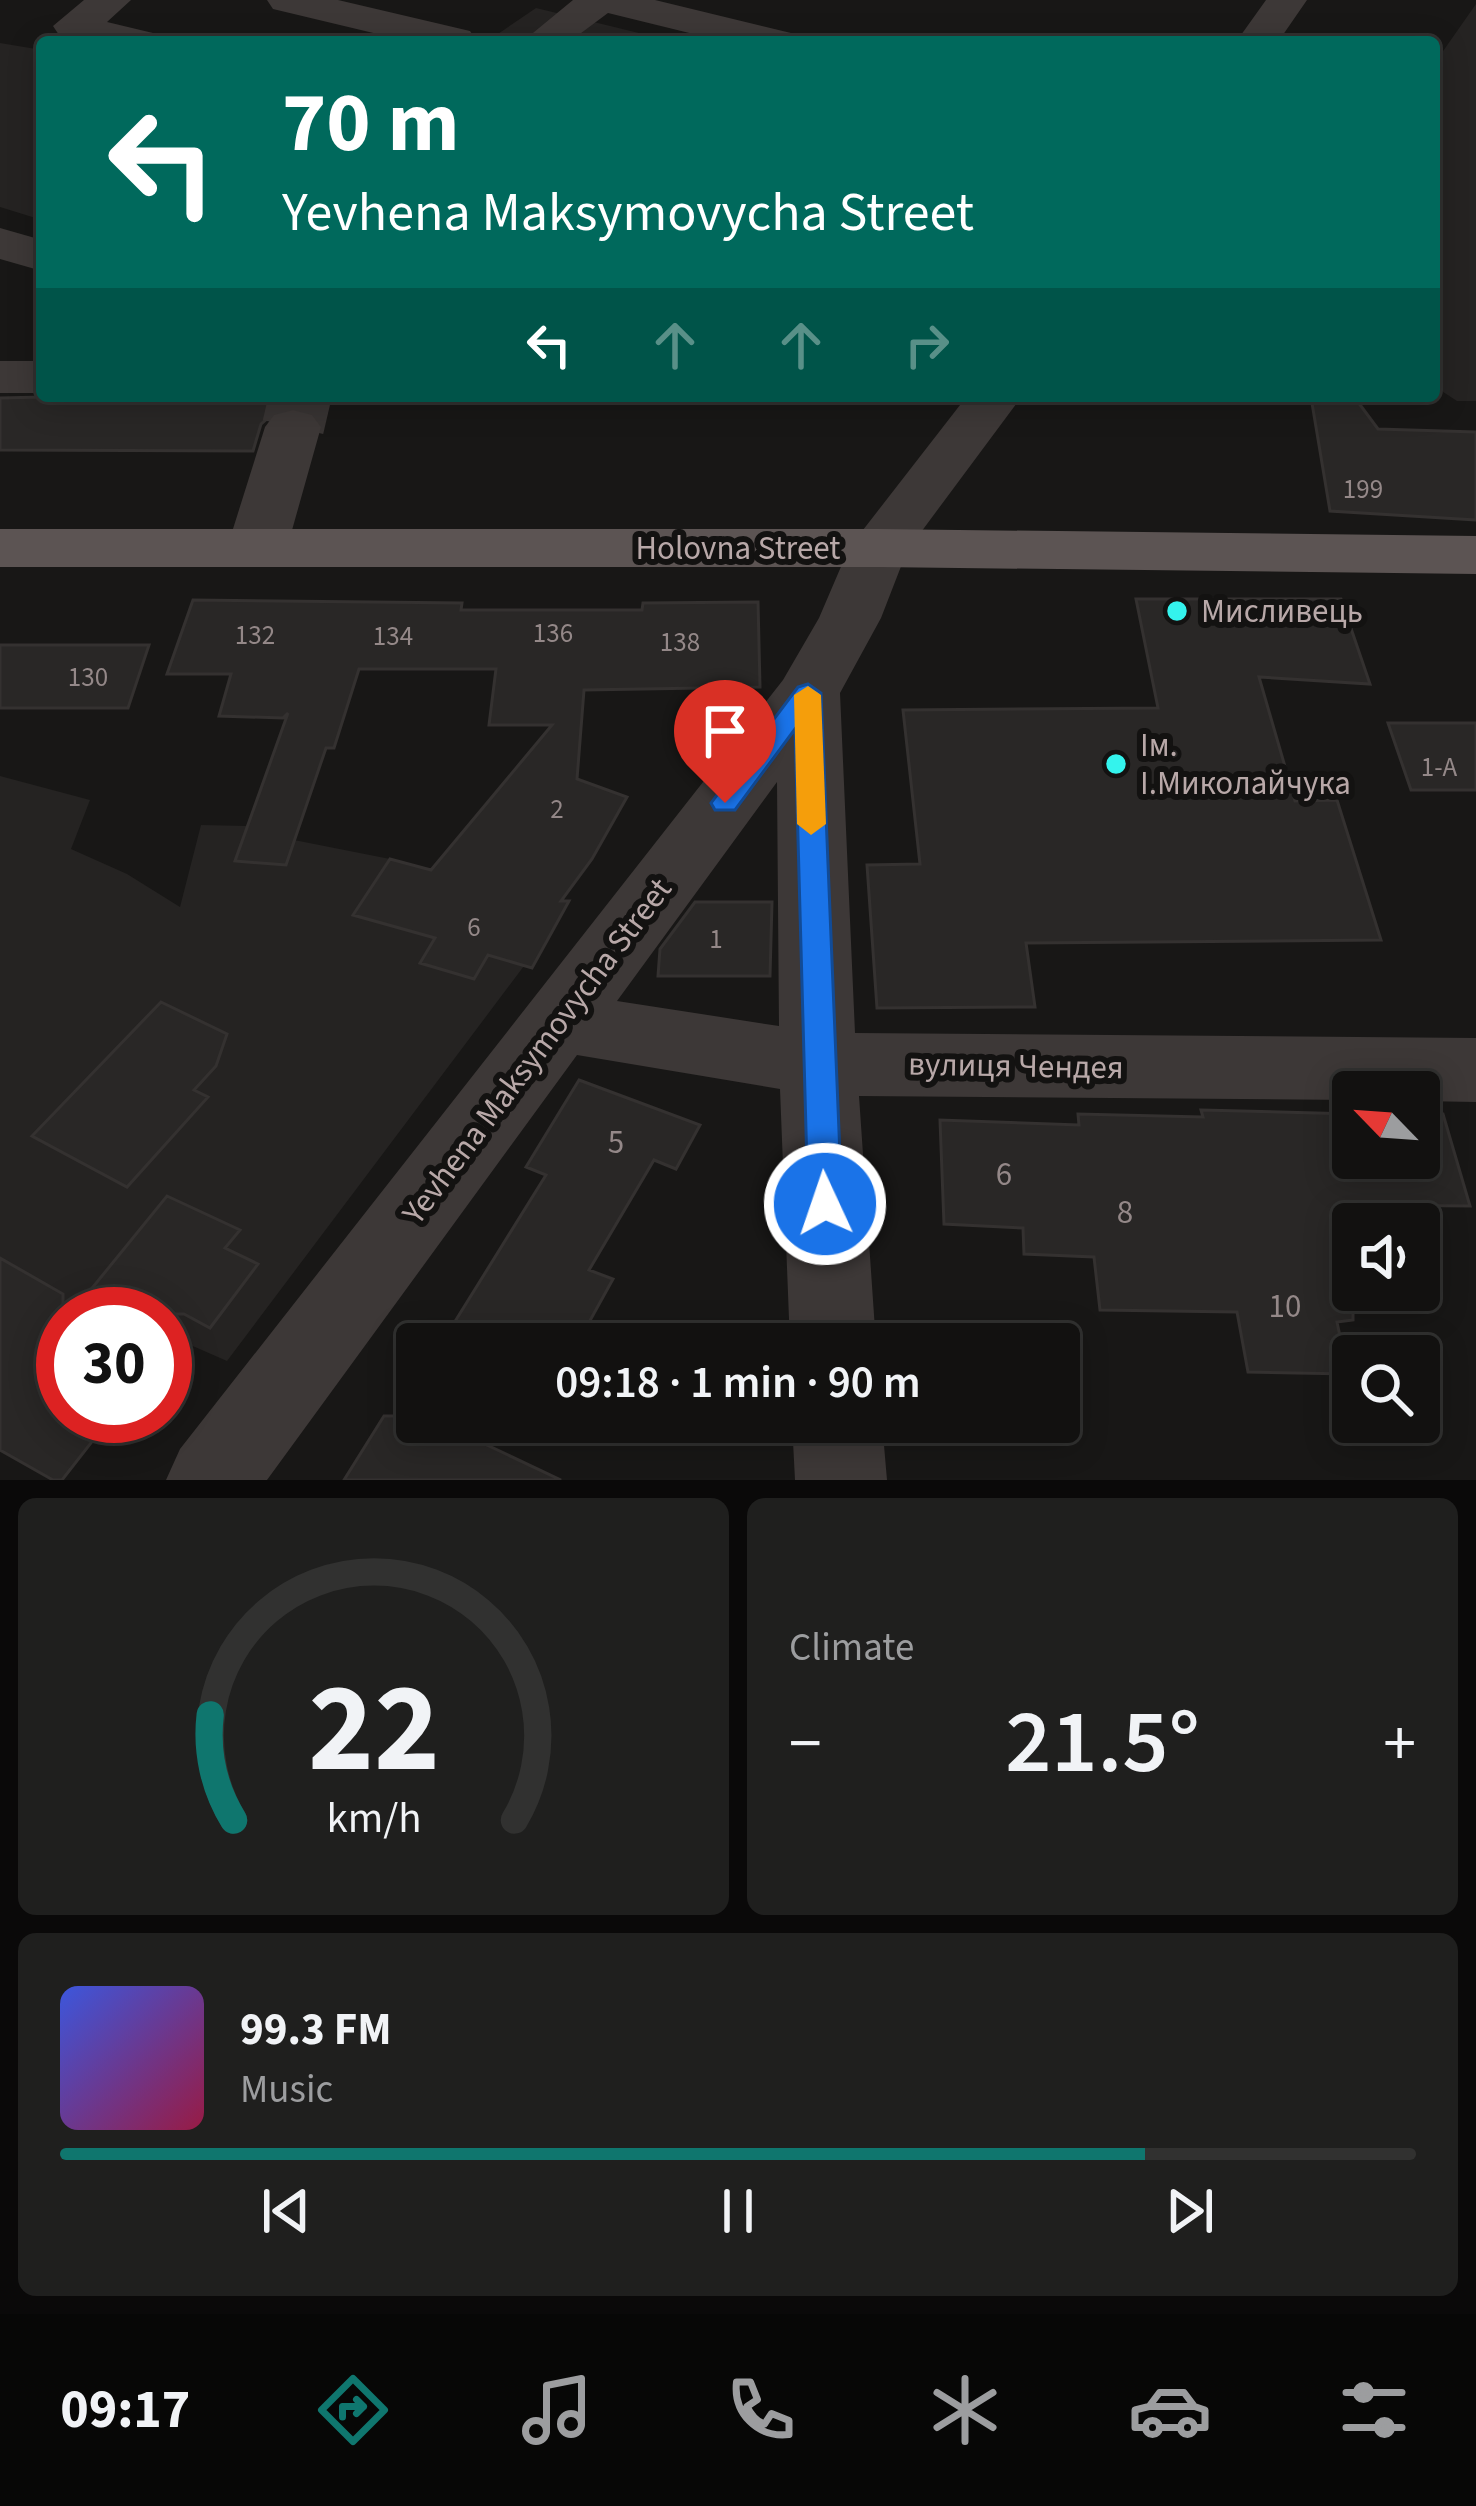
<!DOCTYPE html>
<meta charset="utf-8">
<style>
body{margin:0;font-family:"Source Sans 3",sans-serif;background:#1f1f1e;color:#f1f3f6;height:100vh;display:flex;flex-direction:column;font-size:45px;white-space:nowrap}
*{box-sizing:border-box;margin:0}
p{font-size:39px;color:#9c9d9f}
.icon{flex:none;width:66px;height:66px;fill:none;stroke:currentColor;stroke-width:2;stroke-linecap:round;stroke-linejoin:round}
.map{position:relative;height:1480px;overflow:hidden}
.panel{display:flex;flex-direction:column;gap:18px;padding:18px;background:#0a0909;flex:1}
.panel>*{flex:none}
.top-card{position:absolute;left:36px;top:36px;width:1404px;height:366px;border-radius:12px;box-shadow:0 6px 30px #0003,0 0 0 3px #313130;background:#00695c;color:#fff;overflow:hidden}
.needle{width:78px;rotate:295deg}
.fabs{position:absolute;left:1332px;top:1071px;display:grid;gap:24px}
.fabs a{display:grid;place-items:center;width:108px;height:108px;border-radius:12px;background:#121110;box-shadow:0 6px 30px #0003,0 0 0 3px #313130;font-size:60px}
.speed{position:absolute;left:36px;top:1287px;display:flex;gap:24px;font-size:60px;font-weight:700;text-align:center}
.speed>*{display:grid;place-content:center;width:156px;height:156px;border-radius:50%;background:#121110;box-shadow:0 6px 30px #0003,0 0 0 3px #313130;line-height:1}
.speed .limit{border:18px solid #d22;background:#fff;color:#111}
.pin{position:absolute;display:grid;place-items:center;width:102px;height:102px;color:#fff;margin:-123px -51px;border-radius:50% 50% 50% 0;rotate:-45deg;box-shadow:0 0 12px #0007}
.pin .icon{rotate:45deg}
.me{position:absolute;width:132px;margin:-66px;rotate:357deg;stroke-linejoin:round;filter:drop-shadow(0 0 9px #0008)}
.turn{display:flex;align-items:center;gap:42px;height:252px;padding:0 48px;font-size:54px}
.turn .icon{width:156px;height:156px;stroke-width:2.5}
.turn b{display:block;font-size:84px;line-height:102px}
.lanes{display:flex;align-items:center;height:114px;padding:0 48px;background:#0003;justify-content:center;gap:60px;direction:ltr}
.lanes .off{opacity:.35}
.big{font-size:90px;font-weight:600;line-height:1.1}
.panel .widget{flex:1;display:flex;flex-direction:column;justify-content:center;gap:18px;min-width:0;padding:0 42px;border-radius:18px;background:#1f1f1e}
.panel .dial{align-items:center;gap:0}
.dial svg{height:312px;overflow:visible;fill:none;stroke:#313130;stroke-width:7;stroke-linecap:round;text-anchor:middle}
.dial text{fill:#f1f3f6;stroke:none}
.song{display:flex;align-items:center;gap:36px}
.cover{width:144px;height:144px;border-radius:18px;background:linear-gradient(135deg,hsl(230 70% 55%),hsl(340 70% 35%))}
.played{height:12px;border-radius:6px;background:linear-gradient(90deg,#0f766e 80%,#313130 80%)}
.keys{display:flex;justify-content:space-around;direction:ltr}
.heat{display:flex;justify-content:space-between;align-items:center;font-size:66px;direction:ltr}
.panel .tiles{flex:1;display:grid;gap:18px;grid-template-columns:1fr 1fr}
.widget:last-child{grid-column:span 2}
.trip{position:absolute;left:396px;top:1323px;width:684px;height:120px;border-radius:12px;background:#121110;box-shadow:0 6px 30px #0003,0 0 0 3px #313130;font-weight:600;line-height:120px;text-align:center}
.tabs{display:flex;height:192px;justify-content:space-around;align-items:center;background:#070706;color:#9c9d9f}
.tabs .icon{width:84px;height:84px}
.tabs .active{color:#0f766e}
.tabs b{font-size:54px;color:#f1f3f6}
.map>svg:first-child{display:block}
.built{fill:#252322}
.building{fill:#292726;stroke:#343130;stroke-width:3}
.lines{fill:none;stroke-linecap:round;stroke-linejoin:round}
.minor-tunnel{stroke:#383433;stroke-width:62;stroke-dasharray:62 30;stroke-linecap:butt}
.minor{fill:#3d3837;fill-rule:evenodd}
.major{fill:#5c5453;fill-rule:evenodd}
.route{fill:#1a73e8;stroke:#114b97;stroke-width:3}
.slow{fill:#f59e0b}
.poi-dot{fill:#34f3ed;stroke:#131211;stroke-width:4.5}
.labels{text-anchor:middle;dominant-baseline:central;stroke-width:12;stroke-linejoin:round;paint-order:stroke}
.number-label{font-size:27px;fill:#948888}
.street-label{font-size:33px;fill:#b8a8a8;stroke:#131211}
.poi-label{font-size:33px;fill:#b8a8a8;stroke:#131211;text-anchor:start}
.near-number-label{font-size:33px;fill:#948888}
</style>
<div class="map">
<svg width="1476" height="1480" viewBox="0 0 1476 1480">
<rect width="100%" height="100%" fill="#181716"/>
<path class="built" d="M1476,4v397h-19l-23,-15v-322z
M536,8l140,34h-190z
M0,43l42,7v170l-42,-13z
M0,776l90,24 -19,49 56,25 53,33 21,-82 46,1 -11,35 58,-21 96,19 176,48 -34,60 -8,-1 -297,395 -48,-21 -14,10v-36h-79l-44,-23 -12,-16 -30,-15z"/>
<path class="building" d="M44,397h237l-4,13 -16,14 -8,27 -253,-1v-52z
M1355,398l23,31 98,3v88l-146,-9 -18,-108z
M1136,599h205l29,85 -111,-7 36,124 42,-1 44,140 -355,3 9,64 -158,1 -10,-143 53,-1 -17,-154 255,-2z
M193,600l269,3 -1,7h181l1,-7 115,-1 2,85 -176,3 -7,89 50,18 -35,62 -31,42h8l-37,67 -44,-13 -14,24 -54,-16 15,-25 -82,-23 37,-56 41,11 121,-145h-63l7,-56h-137l-25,79h-8l-40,117 -51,-4 53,-148 -5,5 -64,-2 12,-42h-64z
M0,645h149l-21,63h-128z
M1388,723h88v67h-65z
M695,902h77l-2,74h-112l2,-27z
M161,1002l66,32 -11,32 -22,24 14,7 -81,90 -95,-51z
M579,1080l121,45 -24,44 -22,-9 -65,110 24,9 -36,65h-136l105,-169 -20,-8z
M1201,1110l152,4v44h66v-44h24l27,92 -117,-1v115l-16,2 11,52 -100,-2 -11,-60 -137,-2 -6,-53 -70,-3 -1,-26 -79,-4 -4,-104 139,5 -1,-11 125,3z
M167,1196l73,34 -15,18 33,16 -48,64 -26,-14h-113z
M0,1258l63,36v122h49l-50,64h-9l-53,-30z
M384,1416h33v6h21l123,58h-217z"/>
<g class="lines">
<path class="minor-tunnel" d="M293,427l7,-30"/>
<path class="minor" d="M84,0h47l-24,22 46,11 6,9h-71l-29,-7 -6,-9z
M267,0h71l132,31 6,9 -65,2 -138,-33z
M573,0h82l136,33 6,9h-71l-118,-29 -39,29h-47z
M1266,0h41l-29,42h-42z
M0,228l42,12v31l-42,-12z
M0,361h42v32h-42z
M967,396h55l-115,155 -26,67 -41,75 15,340 621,5v64l-57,-1v-9h-66v8l-494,-4 17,248h-86l-10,-255 -203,-34 -310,425h-101l14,-31 603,-769 36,-62 30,-70zM777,782l2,244 -162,-25z
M293,410l19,5 9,12 -34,121 -9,13 -21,6 -21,-6 -9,-13 38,-121 9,-12z
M792,1422h90l5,58h-92z"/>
<path class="major" d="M0,529h879l597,7v38l-597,-7h-879z"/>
</g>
<path class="route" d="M808,684l13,9 21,511 -5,11 -12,4 -12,-4 -5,-11 -13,-475 -60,81h-20l-4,-7 87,-116z"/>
<path class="slow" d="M808,686l13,9 5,129 -15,11 -14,-11 -3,-129z"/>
<g class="poi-dot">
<circle cx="1177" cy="611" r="12"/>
<circle cx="1116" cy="764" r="12"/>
</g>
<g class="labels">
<g class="number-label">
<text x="1363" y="489">199</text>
<text x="553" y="633">136</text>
<text x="255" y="635">132</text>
<text x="393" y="636">134</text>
<text x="680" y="642">138</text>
<text x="88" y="677">130</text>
<text x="1439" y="767">1-А</text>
<text x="557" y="809">2</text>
<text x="474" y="927">6</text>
<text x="716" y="939">1</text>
</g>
<g class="street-label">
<text x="738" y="548">Holovna Street</text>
<text transform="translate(537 1051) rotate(-53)">Yevhena Maksymovycha Street</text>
<text transform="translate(1016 1066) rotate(1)">вулиця Чендея</text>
</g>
<g class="poi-label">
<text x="1201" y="611">Мисливець</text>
<text x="1140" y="745">Ім.<tspan x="1140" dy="38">І.Миколайчука</tspan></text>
</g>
<g class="near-number-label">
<text x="616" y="1142">5</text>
<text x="1004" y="1174">6</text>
<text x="1125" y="1212">8</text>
<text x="1285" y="1306">10</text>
</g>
</g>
</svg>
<div class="fabs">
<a><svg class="needle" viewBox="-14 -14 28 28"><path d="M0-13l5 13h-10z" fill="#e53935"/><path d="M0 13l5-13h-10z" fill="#9c9d9f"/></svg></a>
<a><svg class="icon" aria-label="sound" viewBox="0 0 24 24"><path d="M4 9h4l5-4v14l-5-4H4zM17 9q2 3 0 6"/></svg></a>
<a><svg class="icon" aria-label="search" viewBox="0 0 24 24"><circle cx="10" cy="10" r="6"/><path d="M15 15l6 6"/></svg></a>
</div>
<div class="speed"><div class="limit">30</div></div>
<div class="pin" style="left:725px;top:803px;background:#d93025"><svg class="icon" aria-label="arrive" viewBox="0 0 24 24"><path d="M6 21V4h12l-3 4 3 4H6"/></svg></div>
<svg class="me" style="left:825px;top:1204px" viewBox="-20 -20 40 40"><circle r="17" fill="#1a73e8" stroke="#fff" stroke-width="3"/><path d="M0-11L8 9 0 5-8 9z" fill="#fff"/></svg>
<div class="trip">09:18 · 1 min · 90 m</div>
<div class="top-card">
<div class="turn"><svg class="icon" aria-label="left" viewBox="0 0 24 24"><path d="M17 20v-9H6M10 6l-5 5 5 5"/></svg><div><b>70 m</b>Yevhena Maksymovycha Street</div></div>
<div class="lanes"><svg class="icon" aria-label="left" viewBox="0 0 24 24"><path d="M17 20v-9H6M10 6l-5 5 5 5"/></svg><svg class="icon off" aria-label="ahead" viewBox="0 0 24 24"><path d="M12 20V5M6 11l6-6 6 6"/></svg><svg class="icon off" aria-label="ahead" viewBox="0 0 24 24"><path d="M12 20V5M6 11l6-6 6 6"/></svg><svg class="icon off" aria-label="right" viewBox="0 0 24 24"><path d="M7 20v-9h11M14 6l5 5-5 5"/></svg></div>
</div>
</div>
<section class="panel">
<div class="tiles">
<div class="widget dial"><svg viewBox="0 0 100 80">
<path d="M14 69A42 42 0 1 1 86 69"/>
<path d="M14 69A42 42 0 0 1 8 42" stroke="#0f766e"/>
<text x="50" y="56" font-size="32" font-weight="700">22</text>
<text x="50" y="72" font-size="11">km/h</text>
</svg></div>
<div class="widget"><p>Climate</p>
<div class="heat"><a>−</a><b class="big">21.5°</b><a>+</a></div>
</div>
<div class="widget">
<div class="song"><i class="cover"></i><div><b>99.3 FM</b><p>Music</p></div></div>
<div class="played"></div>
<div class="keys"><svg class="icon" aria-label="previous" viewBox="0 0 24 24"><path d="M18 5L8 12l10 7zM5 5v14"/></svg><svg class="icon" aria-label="pause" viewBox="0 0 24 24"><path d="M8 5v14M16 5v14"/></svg><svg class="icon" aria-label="next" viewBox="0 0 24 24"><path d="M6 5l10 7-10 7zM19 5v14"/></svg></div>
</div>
</div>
</section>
<nav class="tabs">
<b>09:17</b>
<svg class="icon active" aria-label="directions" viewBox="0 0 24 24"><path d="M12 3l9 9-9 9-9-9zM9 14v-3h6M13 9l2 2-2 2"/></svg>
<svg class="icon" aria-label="music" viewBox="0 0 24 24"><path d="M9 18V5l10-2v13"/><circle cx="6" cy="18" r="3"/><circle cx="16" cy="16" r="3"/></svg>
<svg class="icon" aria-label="phone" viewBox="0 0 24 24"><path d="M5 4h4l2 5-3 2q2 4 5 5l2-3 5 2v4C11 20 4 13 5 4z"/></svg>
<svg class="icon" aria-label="climate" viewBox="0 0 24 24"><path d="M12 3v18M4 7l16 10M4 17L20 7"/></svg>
<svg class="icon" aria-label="car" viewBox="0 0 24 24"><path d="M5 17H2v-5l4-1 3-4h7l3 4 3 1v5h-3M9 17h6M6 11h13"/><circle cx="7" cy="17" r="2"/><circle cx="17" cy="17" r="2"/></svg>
<svg class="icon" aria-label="filters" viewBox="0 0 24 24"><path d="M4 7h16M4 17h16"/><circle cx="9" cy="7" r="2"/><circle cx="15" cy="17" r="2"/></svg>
</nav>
